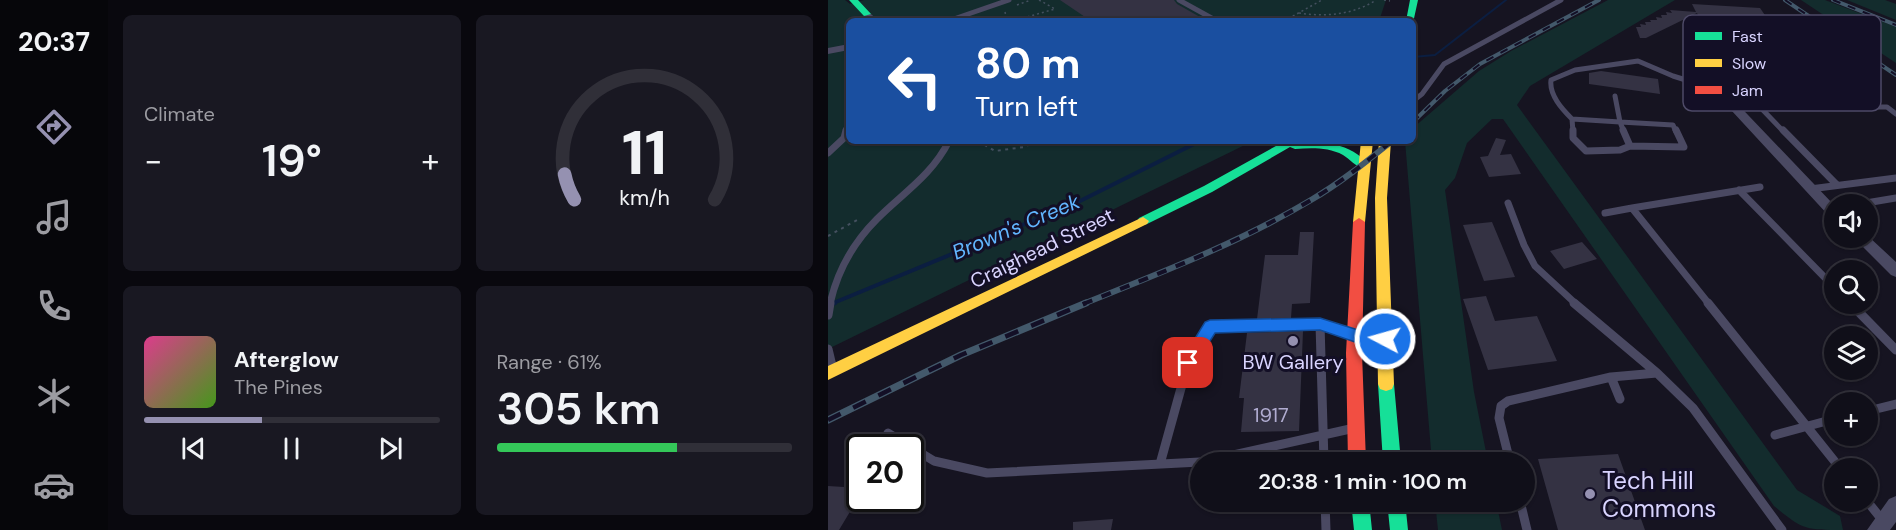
<!DOCTYPE html>
<meta charset="utf-8">
<style>
body{margin:0;font-family:"DM Sans",sans-serif;background:#191822;color:#f1f3f6;height:100vh;display:flex;flex-direction:column;font-size:22px;white-space:nowrap}
*{box-sizing:border-box;margin:0}
p{font-size:20px;color:#9c9ca2}
.icon{flex:none;width:33px;height:33px;fill:none;stroke:currentColor;stroke-width:2;stroke-linecap:round;stroke-linejoin:round}
.map{position:relative;flex:1;overflow:hidden}
.side{display:flex;flex-direction:column;gap:15px;padding:15px;background:#09080e;width:720px}
.side>*{flex:none}
.banner{position:absolute;left:18px;top:18px;width:570px;height:126px;border-radius:9px;box-shadow:0 2px 4px #0004,0 0 0 2px #302f38;background:#1a4fa0;color:#fff;overflow:hidden}
.fabs{position:absolute;left:996px;top:194px;display:grid;gap:12px}
.fabs a{display:grid;place-items:center;width:54px;height:54px;border-radius:50%;background:#100f19;box-shadow:0 2px 4px #0004,0 0 0 2px #302f38;font-size:30px}
.speed{position:absolute;left:18px;top:434px;display:flex;gap:12px;font-size:30px;font-weight:700;text-align:center}
.speed>*{display:grid;place-content:center;width:78px;height:78px;border-radius:50%;background:#100f19;box-shadow:0 2px 4px #0004,0 0 0 2px #302f38;line-height:1}
.speed .limit{border:3px solid #111;border-radius:9px;background:#fff;color:#111}
.pin{position:absolute;display:grid;place-items:center;width:51px;height:51px;color:#fff;margin:-26px;border-radius:12px;box-shadow:0 3px 9px #0006}
.me{position:absolute;width:66px;margin:-33px;rotate:276deg;stroke-linejoin:round;filter:drop-shadow(0 0 4px #0008)}
.turn{display:flex;align-items:center;gap:21px;height:126px;padding:0 30px;font-size:27px}
.turn .icon{width:78px;height:78px;stroke-width:2.5}
.turn b{display:block;font-size:42px;line-height:51px}
.big{font-size:45px;font-weight:600;line-height:1.1}
.side .tile{flex:1;display:flex;flex-direction:column;justify-content:center;gap:9px;min-width:0;padding:0 21px;border-radius:9px;background:#191822}
.side .dial{align-items:center;gap:0}
.dial svg{height:156px;overflow:visible;fill:none;stroke:#302f38;stroke-width:7;stroke-linecap:round;text-anchor:middle}
.dial text{fill:#f1f3f6;stroke:none}
.song{display:flex;align-items:center;gap:18px}
.cover{width:72px;height:72px;border-radius:9px;background:linear-gradient(135deg,hsl(330 70% 55%),hsl(100 70% 35%))}
.played{height:6px;border-radius:3px;background:linear-gradient(90deg,#9591b1 40%,#302f38 40%)}
.keys{display:flex;justify-content:space-around;direction:ltr}
.heat{display:flex;justify-content:space-between;align-items:center;font-size:33px;direction:ltr}
.charge{height:9px;border-radius:4px;background:linear-gradient(90deg,#34c759 61%,#302f38 0)}
.side .tiles{flex:1;display:grid;gap:15px;grid-template-columns:repeat(2,1fr)}
.trip{position:absolute;left:362px;top:452px;width:345px;height:60px;border-radius:30px;background:#100f19;box-shadow:0 2px 4px #0004,0 0 0 2px #302f38;font-weight:600;line-height:60px;text-align:center}
main{display:flex;flex:1;min-height:0}
.tab-bar{display:flex;flex-direction:column;width:108px;justify-content:space-around;align-items:center;background:#06060a;color:#9c9ca2}
.tab-bar .icon{width:42px;height:42px}
.tab-bar .on{color:#9591b1}
.tab-bar b{font-size:27px;color:#f1f3f6}
.map>svg:first-child{display:block}
.green{fill:#132c2d}
.lines{fill:none;stroke-linecap:round;stroke-linejoin:round}
.stream-far2{stroke:#0b1e41;stroke-width:2}
.stream-far1{stroke:#0b1e41;stroke-width:4}
.stream{stroke:#0b1e41;stroke-width:4.5}
.building{fill:#343243}
.path-far1{stroke:#44505f;stroke-width:1.5;stroke-dasharray:2 3;stroke-linecap:butt}
.path{stroke:#44505f;stroke-width:2;stroke-dasharray:3 4.5;stroke-linecap:butt}
.lane-far2{stroke:#4a4962;stroke-width:5}
.lane-far1{stroke:#4a4962;stroke-width:7}
.lane{stroke:#4a4962;stroke-width:9}
.street{fill:#4a4962;fill-rule:evenodd}
.fast{fill:#16e098;fill-rule:evenodd}
.slow{fill:#ffcf43;fill-rule:evenodd}
.jam{fill:#f24e42;fill-rule:evenodd}
.rail-far2-casing{stroke:#43596b;stroke-width:4}
.rail-far1-casing{stroke:#43596b;stroke-width:6}
.rail-casing{stroke:#43596b;stroke-width:7}
.rail-far2{stroke:#130f26;stroke-width:2;stroke-dasharray:8;stroke-linecap:butt}
.rail-far1{stroke:#130f26;stroke-width:4;stroke-dasharray:10;stroke-linecap:butt}
.rail{stroke:#130f26;stroke-width:4.5;stroke-dasharray:14;stroke-linecap:butt}
.route{fill:#1a73e8;stroke:#114b97;stroke-width:1.5}
.poi-dot{fill:#9591b1;stroke:#130f26;stroke-width:2}
.labels{text-anchor:middle;dominant-baseline:central;stroke-width:6;stroke-linejoin:round;paint-order:stroke}
.street-label{font-size:20px;fill:#d9d4ff;stroke:#130f26}
.poi-label{font-size:20px;fill:#d9d4ff;stroke:#130f26}
.near-number-label{font-size:20px;fill:#b0acd0}
.water-label{font-size:21px;font-style:italic;fill:#62b6ff;stroke:#130f26}
.near-poi-label{font-size:24px;fill:#d9d4ff;stroke:#130f26;text-anchor:start}
.key{fill:#130f26;stroke:#4e4a67;stroke-width:1.5}
.key-label{font-size:16px;fill:#d9d4ff}
</style>
<main>
<nav class="tab-bar">
<b>20:37</b>
<svg class="icon on" aria-label="directions" viewBox="0 0 24 24"><path d="M12 3l9 9-9 9-9-9zM9 14v-3h6M13 9l2 2-2 2"/></svg>
<svg class="icon" aria-label="music" viewBox="0 0 24 24"><path d="M9 18V5l10-2v13"/><circle cx="6" cy="18" r="3"/><circle cx="16" cy="16" r="3"/></svg>
<svg class="icon" aria-label="phone" viewBox="0 0 24 24"><path d="M5 4h4l2 5-3 2q2 4 5 5l2-3 5 2v4C11 20 4 13 5 4z"/></svg>
<svg class="icon" aria-label="climate" viewBox="0 0 24 24"><path d="M12 3v18M4 7l16 10M4 17L20 7"/></svg>
<svg class="icon" aria-label="car" viewBox="0 0 24 24"><path d="M5 17H2v-5l4-1 3-4h7l3 4 3 1v5h-3M9 17h6M6 11h13"/><circle cx="7" cy="17" r="2"/><circle cx="17" cy="17" r="2"/></svg>
</nav>
<section class="side">
<div class="tiles">
<div class="tile"><p>Climate</p>
<div class="heat"><a>−</a><b class="big">19°</b><a>+</a></div>
</div>
<div class="tile dial"><svg viewBox="0 0 100 80">
<path d="M14 69A42 42 0 1 1 86 69"/>
<path d="M14 69A42 42 0 0 1 9 56" stroke="#9591b1"/>
<text x="50" y="56" font-size="32" font-weight="700">11</text>
<text x="50" y="72" font-size="11">km/h</text>
</svg></div>
<div class="tile">
<div class="song"><i class="cover"></i><div><b>Afterglow</b><p>The Pines</p></div></div>
<div class="played"></div>
<div class="keys"><svg class="icon" aria-label="previous" viewBox="0 0 24 24"><path d="M18 5L8 12l10 7zM5 5v14"/></svg><svg class="icon" aria-label="pause" viewBox="0 0 24 24"><path d="M8 5v14M16 5v14"/></svg><svg class="icon" aria-label="next" viewBox="0 0 24 24"><path d="M6 5l10 7-10 7zM19 5v14"/></svg></div>
</div>
<div class="tile"><p>Range · 61%</p><b class="big">305 km</b><div class="charge"></div></div>
</div>
</section>
<div class="map">
<svg width="1068" height="530" viewBox="0 0 1068 530">
<rect width="100%" height="100%" fill="#161421"/>
<path class="green" d="M0,0h17l5,4 14,-4h522l-7,21h-530v120h404l-425,208z
M780,0h67l-145,86 -13,19 280,385 43,26 3,14c-38,0 -40,0 -69,-24l-271,-387h-11l-25,24 -12,35 -10,12 29,202 14,70h-56l-27,-321h8v-13l66,-57 32,-20z
M973,0h24l71,27v36z
M1019,0h38l11,4v16z
M607,501h61l6,29h-64z"/>
<g class="lines">
<path class="stream-far2" d="M585,57l22,-2 71,-55"/>
<path class="stream-far1" d="M3,304l247,-102 122,-61"/>
<path class="stream" d="M3,304l4,-1"/>
</g>
<path class="building" d="M232,0h114l3,4 30,17h-116z
M864,4l68,4 9,13 -70,-4 -2,-4 -51,25h-6l-4,-11h5l-1,-3 6,1 -1,-3h6l-1,-2h7l-1,-3 6,1 -1,-3h6l-1,-3 6,1 -2,-3 26,2z
M773,71l57,8 2,15 -71,-10v-11z
M668,138l10,2 -6,15 11,-1 10,20 -32,3 -9,-20 8,-1z
M664,222l23,55 -31,4 -21,-56z
M472,232h14l-4,71 -18,1 -1,14 -34,1 8,-64h33z
M754,242l15,17 -33,10 -14,-18z
M658,296l9,25 42,-5 20,45 -69,9 -25,-71z
M475,331l-4,100 -58,1 3,-34h-5l8,-65z
M790,454l27,76h-87l-20,-71z
M0,486l32,2v7l-21,35h-11z
M285,519l-2,11h-38v-8z"/>
<g class="lines">
<path class="path-far1" d="M556,0l6,1
M189,5l14,-5
M177,12l2,9
M471,13c26,4 54,2 77,-13
M864,19l61,32 19,21 -2,10 -18,-5
M185,21l42,-12 -16,-9
M456,21l38,-21
M890,49l35,8 45,-5
M873,59l35,-20 48,3 45,33"/>
<path class="path" d="M150,141l17,10 29,-4 14,-6
M0,236l29,-16"/>
<path class="lane-far2" d="M351,0l38,21
M39,14l8,7
M120,21l61,-21
M787,96l5,26 53,3 3,7
M585,101l9,-7 22,-30 117,-64
M744,119l48,3 4,10
M744,119l1,13
M744,119c-10,-10 -23,-24 -21,-39l24,-10 63,-9 35,15 67,21h120l5,-1 -2,-6
M18,132l3,-10
M956,132l-24,-25h127l9,7"/>
<path class="lane-far1" d="M745,130v8l13,13 34,-1 10,-4 -7,-16
M955,130l54,55
M802,146l54,1 -8,-17
M0,153l16,-15 2,-8
M982,189l86,-11
M911,190l95,97
M680,203l16,42 11,21 41,38
M1032,204l36,-6
M777,213l27,-5
M2,304c7,-32 24,-62 47,-85 26,-26 55,-44 72,-78
M881,304l-77,-96 128,-21"/>
<path class="lane" d="M746,303l83,70
M880,303l132,165
M1022,303l46,47
M0,315l2,-12
M492,324l4,138
M0,349l5,21
M783,377l9,22
M1040,411l28,-7
M60,433l46,28 53,12 213,-11
M947,435l59,-16
M374,462l148,-33
M682,462l-11,-44 2,-12 7,-5 103,-24 46,-4 36,35 89,122
M332,464l28,-101 22,-36 110,-3 35,11 25,3
M497,501l1,29
M692,501l7,29
M1039,501l16,20"/>
<path class="street" d="M21,44v6l-21,4v-6z
M889,73l5,3 6,18 106,111v13l-5,-2 -110,-119 -7,-21z
M1040,236l28,26v15l-5,-2 -38,-38z
M1068,496v26l-6,8h-23l22,-31z"/>
<path class="fast" d="M21,0h9l13,14 -7,2z
M582,0h8l-5,23v-2h-7z
M457,141c27,0 63,-2 84,24l-6,4c-8,-3 -13,-10 -20,-14 -15,-8 -32,-7 -48,-6l-5,-2 -78,45 -65,32 -4,1 -6,-4 2,-3 65,-32z
M558,377l6,2 2,5 7,78h-18l-5,-78 2,-5z
M523,501h18l3,29h-18z
M559,501h18l3,29h-18z"/>
<path class="slow" d="M533,141h12l-8,81 -6,4 -6,-4z
M551,141h12l-4,57 7,186 -2,5 -6,2 -6,-2 -2,-5 -3,-186z
M315,217l6,4 -2,3 -319,156v-14z"/>
<path class="jam" d="M531,218l6,4 -3,131 4,109h-18l-2,-109 7,-131z"/>
<g class="rail-far2-casing">
<path id="rail-far2" d="M957,0l111,75
M1005,0l63,25
M585,122l32,-31 35,-27 119,-64"/>
</g>
<g class="rail-far1-casing">
<path id="rail-far1" d="M255,304c77,-31 156,-61 228,-104 29,-17 55,-38 81,-59"/>
</g>
<g class="rail-casing">
<path id="rail" d="M0,420l133,-65 125,-52"/>
</g>
<use href="#rail-far2" class="rail-far2"/>
<use href="#rail-far1" class="rail-far1"/>
<use href="#rail" class="rail"/>
</g>
<path class="route" d="M492,318l35,11 35,5 2,5 -2,4 -5,2 -30,-3 -35,-12 -105,3 -22,35 -5,2 -6,-2 -2,-5 25,-41 5,-2z"/>
<g class="poi-dot">
<circle cx="465" cy="341" r="6"/>
<circle cx="762" cy="494" r="6"/>
</g>
<g class="labels">
<g class="street-label">
<text transform="translate(214 248) rotate(-26)">Craighead Street</text>
</g>
<g class="poi-label">
<text x="465" y="362">BW Gallery</text>
</g>
<g class="near-number-label">
<text x="443" y="415">1917</text>
</g>
<g class="water-label">
<text transform="translate(188 227) rotate(-23)">Brown's Creek</text>
</g>
<g class="near-poi-label">
<text x="774" y="480">Tech Hill<tspan x="774" dy="28">Commons</tspan></text>
</g>
</g>
<rect x="855" y="15" width="198" height="96" rx="9" class="key"/>
<rect x="867" y="32" width="27" height="8" fill="#16e098"/>
<rect x="867" y="59" width="27" height="8" fill="#ffcf43"/>
<rect x="867" y="86" width="27" height="8" fill="#f24e42"/>
<g class="key-label">
<text x="904" y="42">Fast</text>
<text x="904" y="69">Slow</text>
<text x="904" y="96">Jam</text>
</g>
</svg>
<div class="fabs">
<a><svg class="icon" aria-label="sound" viewBox="0 0 24 24"><path d="M4 9h4l5-4v14l-5-4H4zM17 9q2 3 0 6"/></svg></a>
<a><svg class="icon" aria-label="search" viewBox="0 0 24 24"><circle cx="10" cy="10" r="6"/><path d="M15 15l6 6"/></svg></a>
<a><svg class="icon" aria-label="layers" viewBox="0 0 24 24"><path d="M12 4l9 5-9 5-9-5zM3 14l9 5 9-5"/></svg></a>
<a>+</a>
<a>−</a>
</div>
<div class="speed"><div class="limit">20</div></div>
<div class="pin" style="left:360px;top:363px;background:#d93025"><svg class="icon" aria-label="arrive" viewBox="0 0 24 24"><path d="M6 21V4h12l-3 4 3 4H6"/></svg></div>
<svg class="me" style="left:557px;top:339px" viewBox="-20 -20 40 40"><circle r="17" fill="#1a73e8" stroke="#fff" stroke-width="3"/><path d="M0-11L8 9 0 5-8 9z" fill="#fff"/></svg>
<div class="trip">20:38 · 1 min · 100 m</div>
<div class="banner">
<div class="turn"><svg class="icon" aria-label="left" viewBox="0 0 24 24"><path d="M17 20v-9H6M10 6l-5 5 5 5"/></svg><div><b>80 m</b>Turn left</div></div>
</div>
</div>
</main>
